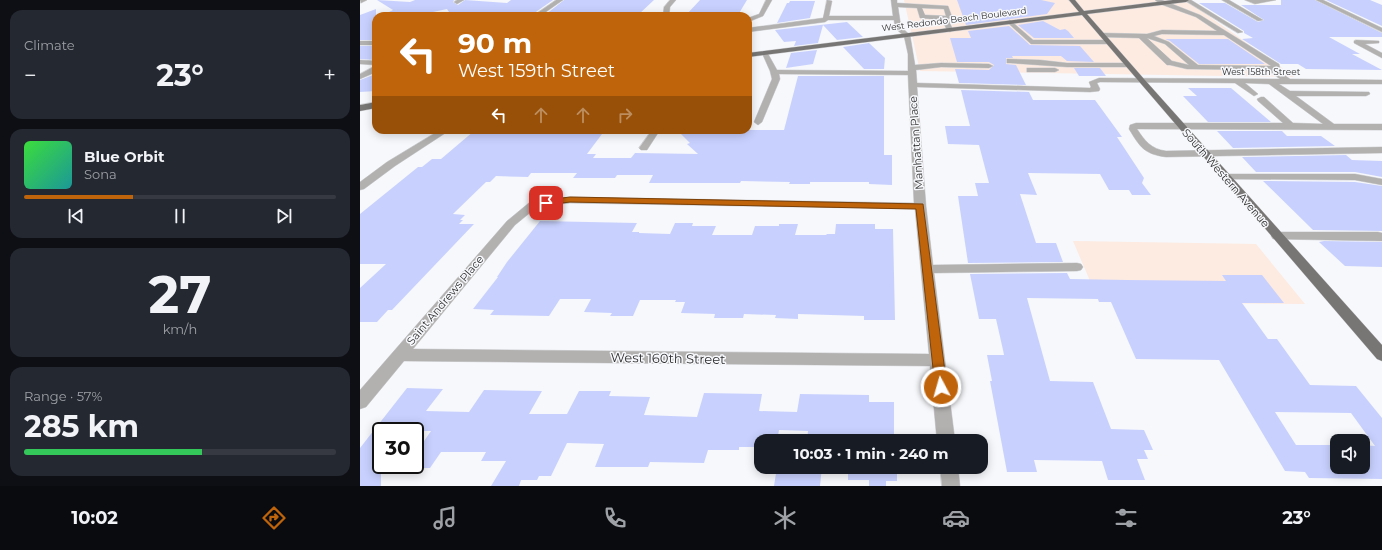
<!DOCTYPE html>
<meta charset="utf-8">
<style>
body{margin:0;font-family:Montserrat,sans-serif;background:#242831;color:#f1f3f6;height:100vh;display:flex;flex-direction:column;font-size:15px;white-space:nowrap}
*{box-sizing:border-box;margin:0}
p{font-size:13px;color:#9ea1a6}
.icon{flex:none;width:22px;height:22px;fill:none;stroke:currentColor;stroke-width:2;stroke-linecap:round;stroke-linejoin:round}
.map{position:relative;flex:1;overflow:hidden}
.details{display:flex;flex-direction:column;gap:10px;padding:10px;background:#0d0f14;width:360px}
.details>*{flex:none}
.hud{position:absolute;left:12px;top:12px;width:380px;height:122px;border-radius:12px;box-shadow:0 2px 10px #0003;background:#bf640b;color:#fff;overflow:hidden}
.controls{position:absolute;left:970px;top:434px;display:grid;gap:8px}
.controls a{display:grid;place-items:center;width:40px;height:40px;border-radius:8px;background:#171b24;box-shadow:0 2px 10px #0003;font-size:20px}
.speed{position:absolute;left:12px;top:422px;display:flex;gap:8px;font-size:20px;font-weight:700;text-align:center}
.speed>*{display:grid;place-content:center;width:52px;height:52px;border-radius:50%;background:#171b24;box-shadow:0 2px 10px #0003;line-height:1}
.speed .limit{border:2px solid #111;border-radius:6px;background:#fff;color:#111}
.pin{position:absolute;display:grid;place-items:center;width:34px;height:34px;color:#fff;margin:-17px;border-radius:8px;box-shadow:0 2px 6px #0006}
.me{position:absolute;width:44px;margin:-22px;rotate:354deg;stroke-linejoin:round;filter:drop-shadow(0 0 3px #0008)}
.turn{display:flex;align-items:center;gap:14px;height:84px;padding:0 20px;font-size:18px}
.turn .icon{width:52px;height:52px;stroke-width:2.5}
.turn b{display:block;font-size:28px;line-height:34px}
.lanes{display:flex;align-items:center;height:38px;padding:0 20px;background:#0003;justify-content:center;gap:20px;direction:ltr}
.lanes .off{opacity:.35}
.big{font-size:30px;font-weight:700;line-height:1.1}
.details .widget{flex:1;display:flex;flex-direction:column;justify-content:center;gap:6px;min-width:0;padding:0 14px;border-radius:12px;background:#242831}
.details .dial{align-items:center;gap:0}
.dial b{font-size:52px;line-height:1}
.song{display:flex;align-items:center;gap:12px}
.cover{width:48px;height:48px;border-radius:6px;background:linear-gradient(135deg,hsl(120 70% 55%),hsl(180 70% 35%))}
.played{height:4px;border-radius:2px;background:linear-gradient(90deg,#bf640b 35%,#363941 35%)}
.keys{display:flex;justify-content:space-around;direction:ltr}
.heat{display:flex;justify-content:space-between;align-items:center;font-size:22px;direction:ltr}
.charge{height:6px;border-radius:3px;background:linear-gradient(90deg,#34c759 57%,#363941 0)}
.trip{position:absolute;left:394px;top:434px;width:234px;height:40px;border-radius:12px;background:#171b24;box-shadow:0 2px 10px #0003;font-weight:700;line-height:40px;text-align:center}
.tab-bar{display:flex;height:64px;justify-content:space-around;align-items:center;background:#090b0e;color:#9ea1a6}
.tab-bar .icon{width:28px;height:28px}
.tab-bar .current{color:#bf640b}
.tab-bar b{font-size:18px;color:#f1f3f6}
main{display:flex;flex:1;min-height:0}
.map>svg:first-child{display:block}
.commercial{fill:#fdeae1}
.building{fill:#c8d1fe;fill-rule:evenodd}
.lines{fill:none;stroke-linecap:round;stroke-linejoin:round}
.minor-casing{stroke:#d3d4d7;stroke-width:1}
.major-casing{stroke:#d3d4d7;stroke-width:1}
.minor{fill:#b2b1b0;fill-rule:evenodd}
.major{fill:#787674;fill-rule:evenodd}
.route{fill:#bf640b;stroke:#7c4107}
.labels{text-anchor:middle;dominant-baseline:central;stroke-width:3;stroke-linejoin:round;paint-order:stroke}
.far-street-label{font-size:9px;fill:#313132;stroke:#f7f8fb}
.street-label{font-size:11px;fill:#313132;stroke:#f7f8fb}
.near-street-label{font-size:13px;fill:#313132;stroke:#f7f8fb}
</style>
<main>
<section class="details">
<div class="widget"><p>Climate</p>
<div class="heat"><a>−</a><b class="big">23°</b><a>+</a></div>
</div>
<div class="widget">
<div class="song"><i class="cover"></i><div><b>Blue Orbit</b><p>Sona</p></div></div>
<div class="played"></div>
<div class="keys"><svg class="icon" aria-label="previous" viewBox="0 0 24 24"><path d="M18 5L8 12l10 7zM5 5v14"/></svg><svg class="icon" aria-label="pause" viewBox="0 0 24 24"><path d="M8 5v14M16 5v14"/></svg><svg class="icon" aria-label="next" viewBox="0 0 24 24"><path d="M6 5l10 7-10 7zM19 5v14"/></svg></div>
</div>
<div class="widget dial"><b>27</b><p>km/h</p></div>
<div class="widget"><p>Range · 57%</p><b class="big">285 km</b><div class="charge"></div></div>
</section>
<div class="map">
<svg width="1022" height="486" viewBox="0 0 1022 486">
<rect width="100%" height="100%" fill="#f7f8fb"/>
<path class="commercial" d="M544,0h282l109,77 -375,-6z
M713,241l183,3 49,60 -206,-2z"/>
<path class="building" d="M17,0l33,2 5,-2h39l-1,2 5,3 7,-5 42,3 4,-3h42l-23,16 -79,-1 -4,-6 -28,6 -38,1 12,-6z
M204,0h90l-15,14h-21l-2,2 -71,-1z
M340,0h47l-9,15 -51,-1z
M597,0h84l14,3 -8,11 -81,11z
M921,0h34l67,33v4h-53l31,17h-8l30,16 -76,-1 -8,-5h-17l-39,-25 11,-1 -9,-5v-2l-45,-28h26l33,19 6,-2 -23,-15h40z
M966,0h44l12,5v21z
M430,1h25l-5,17 -33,5 10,-20h2z
M16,9v31h-16v-25z
M683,21l17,9 5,-1 3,2 6,7h-40l-16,-13z
M487,22l16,15 -26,3 -14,-15 -5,18 -24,3 2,-5 -12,1 -9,-12z
M649,26l21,19 50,1 14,16 -27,-1 -6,-5h-49l1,2h-7v6l10,1 10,20 -67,-2 -4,-14 34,1 5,-5 -5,-3h-32l-7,-24h21l-3,-7z
M805,39h63l37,25h-66l-29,-23z
M509,43l16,15 -1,11h-20l-21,-22z
M0,46h16v14l-16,-1z
M457,50l-4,14 -27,4 5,-15z
M714,68h26l6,8h-27z
M16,74v17l-16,1v-12z
M438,76h86v79h8v30l-23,-1v-2h-59v2h-21l1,-2 -49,-1 -1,2h-91l4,-8h-36l-2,3h-42l4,-5h-46l-3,4 -32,-1 -6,6h-4l-33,32 12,1 -5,5h3l-4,4h15l-82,86h-4l-11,12h-17v-34l26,-24h-26v-50l58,-47h4l10,-8h9l33,-28h110l1,-1h20l-18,24h9l-3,4h38l4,-5 63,1 -11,-10 3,-1 -13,-13h107z
M828,88h43l40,34h-63l-25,-26h14z
M601,90l68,2 4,8h62l27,37h-5l27,41 -2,5 9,12h-19l-3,-5h-20l-9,-16 -72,-1 9,22 -17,-1 16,49h20l7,19 -95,1 -10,-67h20l-3,-13h14l-10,-38 -31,-1 -3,-18h25z
M857,131h65l5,5h34l14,10 -102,2z
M986,155l6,5 30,1v16l-27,-5h-99l-14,-15z
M903,181l92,1 27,4v45l-69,-1z
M180,221l97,2 -5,9h7v1l31,1 5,-11h18l-1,3h24l-4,9h40l3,-9h24v-2h19l-3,11h31l1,-1h8l1,-10h39v5h18l2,91h-31v-4l-66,-2v5l-23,-1 1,-3 -32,-1 -1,4h-29l1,-4 -34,-1 4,-11h-10l1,-2h-36l-7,16h-23l2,-3 -28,-1 7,-13h-31l-11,17 -59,-1 4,-5 -21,-1 25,-32h-1l10,-15z
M964,241l58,1v25l-37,-1 -26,-24z
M707,273l3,6 57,1 99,1 -4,-6h40l22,28h-42l26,36h9l33,46 46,1 26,32v61l-73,-1 -4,-6 -20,-1 -66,-111 -83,-1 -25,-57h-12l-1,-3 -71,-1 23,83 43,1 18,47 33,1 9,20h-9l4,9h-11l8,21h-37l-6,-19 -68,-1 3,12h-30l-17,-91h2l-5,-26h17l-1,-5 -7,-31h-17l-9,-45zM915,412l76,1 24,33 -12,-1v22h-26v-22h-41z
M47,388l36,1 -17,22 43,1 15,-22 58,1 -13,23h38l12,-23h32l-2,5 41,1 -6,18 53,2 7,-24 58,1 -3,17 38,1 3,-18 69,1v7h25v33h-19v3h-5v3h-63l1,-10 -29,-1 -2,11h-16v6h-22v3h-31l-4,13 -54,-1 -2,5h-53l9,-23 -37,-1 -16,33h-12l-2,4h-16l-2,6h-28l15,-25h-25l5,-9h-45l-11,16h-15v-14l16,-23h-50v55h-21v-38z
M417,467h45l-2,19h-46z
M488,467h49v14h-11v5h-17v-6h-21z"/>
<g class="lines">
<g class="minor-casing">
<path id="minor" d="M0,0h7l-6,3z
M97,0h7l-7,4 -3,-2z
M196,0h7l-23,16h-7z
M310,0h6l-6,7 -1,9h-6l1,-9z
M406,0h6l-9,16 -15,6v-4l11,-4z
M467,0l5,1 -3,15h64l-2,-16h6v3l51,3 4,11 -4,2 5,11 -3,2 -3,-2 -5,-10 -22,-2 -3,-10 -19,-1 3,20 9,8 5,30 26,-2 48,1 4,2 -4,2 -48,-1 -25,3 1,13 173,5 1,-1 -2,-5 10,-4 181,1 -13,-9 -80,-1 -17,-4h-3l-28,-27 -37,-1 -3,-2 3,-2 45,1 15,-4 55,1 -21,-14 -36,-13 -5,-4h7l38,15 79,49 1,4 -3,2 13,9 92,1v4h-103l11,7 79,1 1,2 -4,2h-70l38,28h48v6l-245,-1c8,12 14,20 29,22l216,-4v6l-216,4c-22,-3 -26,-10 -37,-28l1,-4 6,-2h147l-25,-22 -1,-2 4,-2h3l29,26 30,1 -54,-40 -24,-1 13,11 -4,2 -19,-13 -135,-1 -3,1 3,6 -1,2 -9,1 -173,-5 9,119 7,59 144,-2 4,1 2,3 -2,3 -4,1 -143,2 21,168h-18l-7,-75 -526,-5 -38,46 -6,2v-19l147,-169 23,-19 40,-5 344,6 -6,-128 -129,-1 1,5 -18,43 -4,3 -4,-3 18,-43 -2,-8 -8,-18 1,-1h4l10,18 131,1v-17l-4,-18 -9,-8 -1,-8h-66l-3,2 -77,10v-4l75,-10zM562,8l22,1 2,7 -21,-1zM802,34l62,1 47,31 -73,-1 -29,-23 -15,-6zM787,38l18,6 24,21 -17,-4zM210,203l345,6 14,145 -516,-5 102,-124 22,-18z
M824,0h7l52,32 -5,1z
M862,0h7l34,20 -5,1z
M885,0h31l-21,4z
M956,0h7l59,28v4z
M650,20l23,20h75l3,2 -3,2h-77l-23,-21 -1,-1z
M996,40l23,1v2l-14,1 17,9v5l-28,-15v-2z
M0,41h16v4h-16z
M647,59l33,1 27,3h60l4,2 -4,2h-60l-57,-4h-3z
M0,60l16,1v4l-16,-1z
M13,67h3v5l-16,7v-5z
M667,68h28l4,2 -4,2h-28z
M80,130h10l-55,36 -31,23 -4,1v-8l27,-20z
M292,130h8l-13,20h-6l-2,-2z
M865,174h130l27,5v6l-27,-5 -134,-1 -1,-2z
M917,232h101l4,1v8l-109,-2 -2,-3 2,-3z
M580,467h18l2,19h-18z"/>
</g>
<g class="major-casing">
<path id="major" d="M709,0h6l9,11 89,-11h16l-3,2 -99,12 57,65 238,266v16l-5,-2 -295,-344 -334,42v-4l331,-41z
M16,102v6l-16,3v-6z"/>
</g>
<use href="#minor" class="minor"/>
<use href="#major" class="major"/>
</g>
<path class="route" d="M210,197l353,7 24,183 -2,4 -4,1 -5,-1 -1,-4 -19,-178 -346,-7 -24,3 -4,-2 4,-3z"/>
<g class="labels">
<g class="far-street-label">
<text transform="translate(594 19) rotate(-7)">West Redondo Beach Boulevard</text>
<text x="901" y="71">West 158th Street</text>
</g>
<g class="street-label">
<text transform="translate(556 143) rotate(-94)">Manhattan Place</text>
<text transform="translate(866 178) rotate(49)">South Western Avenue</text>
<text transform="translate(85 300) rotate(-50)">Saint Andrews Place</text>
</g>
<g class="near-street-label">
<text transform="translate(308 358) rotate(1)">West 160th Street</text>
</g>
</g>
</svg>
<div class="controls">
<a><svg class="icon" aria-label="sound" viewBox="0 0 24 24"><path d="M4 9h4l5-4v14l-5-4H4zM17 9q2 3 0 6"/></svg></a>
</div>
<div class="speed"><div class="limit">30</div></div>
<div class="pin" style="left:186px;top:203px;background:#d93025"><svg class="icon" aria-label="arrive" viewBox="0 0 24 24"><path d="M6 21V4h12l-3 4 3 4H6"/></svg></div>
<svg class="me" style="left:581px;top:387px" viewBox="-20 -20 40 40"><circle r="17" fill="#bf640b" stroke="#fff" stroke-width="3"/><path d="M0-11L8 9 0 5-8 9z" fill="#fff"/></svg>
<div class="trip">10:03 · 1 min · 240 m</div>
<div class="hud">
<div class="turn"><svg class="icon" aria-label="left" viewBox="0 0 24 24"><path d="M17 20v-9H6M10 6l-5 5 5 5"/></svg><div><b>90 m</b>West 159th Street</div></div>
<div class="lanes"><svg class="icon" aria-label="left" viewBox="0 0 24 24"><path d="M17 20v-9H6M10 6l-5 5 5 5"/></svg><svg class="icon off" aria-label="ahead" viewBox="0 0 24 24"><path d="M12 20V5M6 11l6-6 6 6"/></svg><svg class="icon off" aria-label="ahead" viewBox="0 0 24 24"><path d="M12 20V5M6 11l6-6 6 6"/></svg><svg class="icon off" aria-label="right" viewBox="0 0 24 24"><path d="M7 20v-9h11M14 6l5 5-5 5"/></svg></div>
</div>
</div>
</main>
<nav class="tab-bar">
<b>10:02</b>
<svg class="icon current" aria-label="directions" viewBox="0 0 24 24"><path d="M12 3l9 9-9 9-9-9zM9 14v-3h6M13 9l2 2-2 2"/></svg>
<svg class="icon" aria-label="music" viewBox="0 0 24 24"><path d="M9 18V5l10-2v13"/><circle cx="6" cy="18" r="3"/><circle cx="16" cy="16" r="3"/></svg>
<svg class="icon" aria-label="phone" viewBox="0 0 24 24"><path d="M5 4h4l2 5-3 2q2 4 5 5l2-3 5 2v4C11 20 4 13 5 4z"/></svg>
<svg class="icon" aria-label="climate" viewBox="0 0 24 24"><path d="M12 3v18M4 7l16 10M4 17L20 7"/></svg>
<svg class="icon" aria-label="car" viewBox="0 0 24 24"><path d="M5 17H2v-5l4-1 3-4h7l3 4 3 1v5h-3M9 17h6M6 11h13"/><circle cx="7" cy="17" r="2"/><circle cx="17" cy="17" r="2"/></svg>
<svg class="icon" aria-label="filters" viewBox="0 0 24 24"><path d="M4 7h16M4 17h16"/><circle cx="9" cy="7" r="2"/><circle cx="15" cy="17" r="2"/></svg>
<b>23°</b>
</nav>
